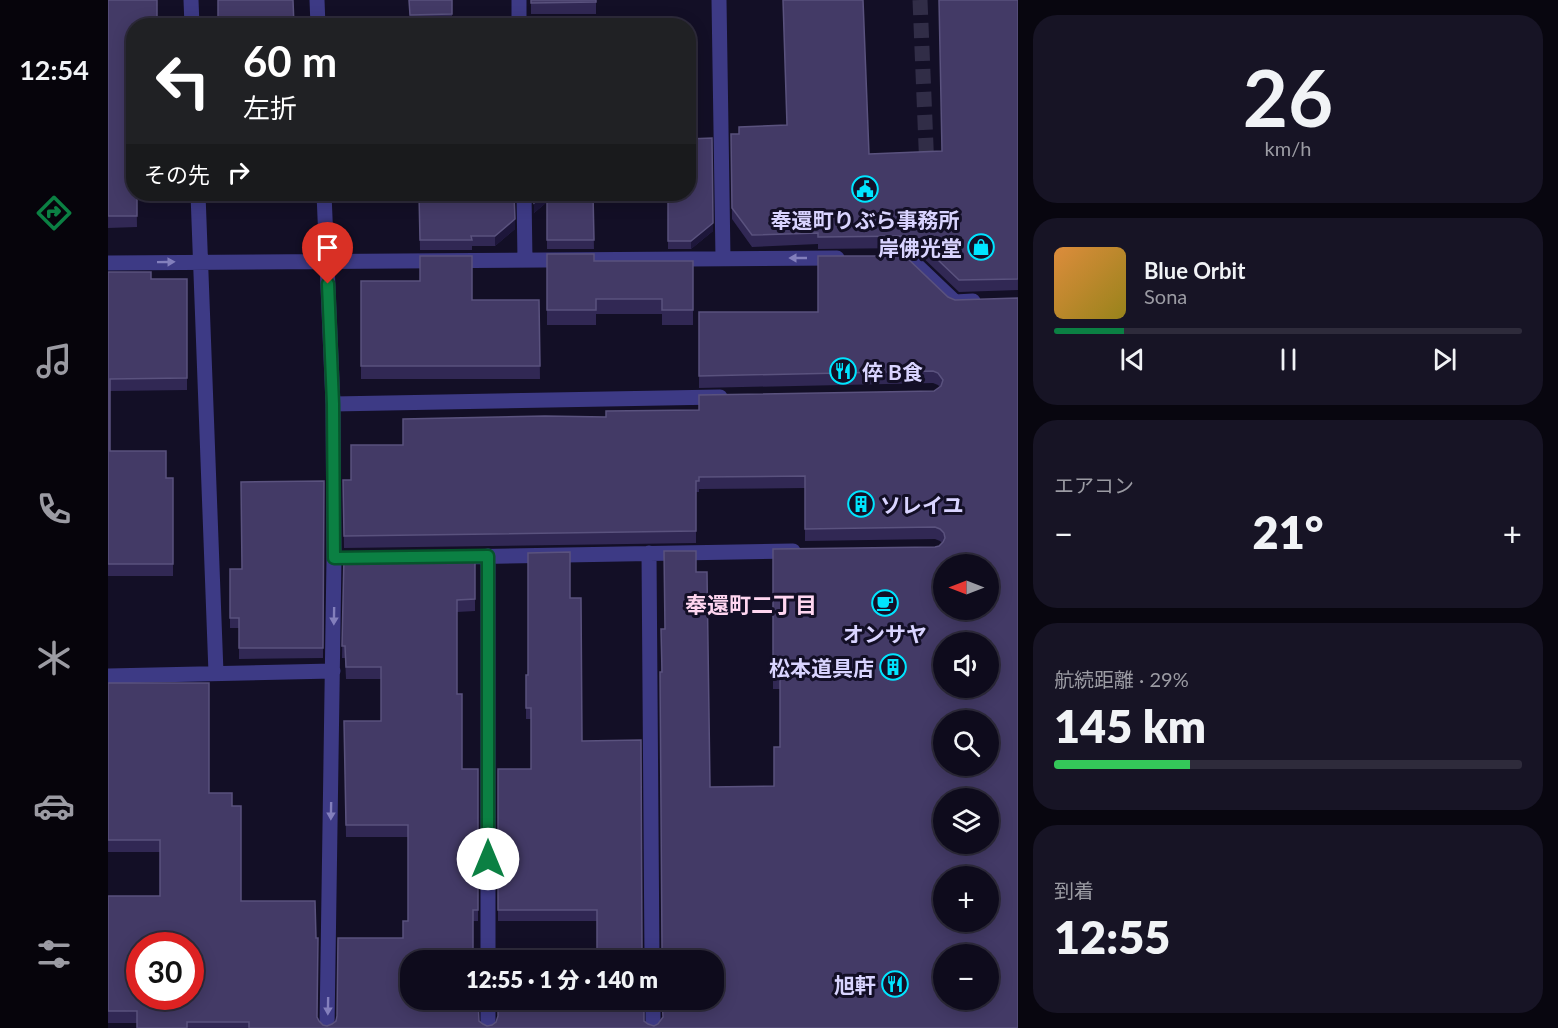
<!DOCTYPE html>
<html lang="ja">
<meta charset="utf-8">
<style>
body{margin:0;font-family:Lato,"Noto Sans JP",sans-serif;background:#171425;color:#f1f3f6;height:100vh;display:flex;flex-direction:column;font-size:22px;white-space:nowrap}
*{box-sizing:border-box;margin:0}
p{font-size:20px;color:#9b9ba3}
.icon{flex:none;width:33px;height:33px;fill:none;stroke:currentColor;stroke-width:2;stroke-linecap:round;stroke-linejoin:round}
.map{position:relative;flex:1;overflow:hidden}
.side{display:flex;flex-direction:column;gap:15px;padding:15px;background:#08060f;width:540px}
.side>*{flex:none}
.hud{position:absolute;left:18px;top:18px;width:570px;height:183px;border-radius:24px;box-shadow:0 3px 15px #0003,0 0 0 2px #2e2b3b;background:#202124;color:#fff;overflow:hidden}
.needle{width:39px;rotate:270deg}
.buttons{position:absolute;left:825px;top:554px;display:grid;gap:12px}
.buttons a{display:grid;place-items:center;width:66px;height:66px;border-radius:50%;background:#0e0b1c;box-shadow:0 3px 15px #0003,0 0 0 2px #2e2b3b;font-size:30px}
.speed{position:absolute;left:18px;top:932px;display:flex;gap:12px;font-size:30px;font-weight:700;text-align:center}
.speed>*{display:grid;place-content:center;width:78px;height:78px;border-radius:50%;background:#0e0b1c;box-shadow:0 3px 15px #0003,0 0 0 2px #2e2b3b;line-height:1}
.speed .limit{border:9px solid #d22;background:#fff;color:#111}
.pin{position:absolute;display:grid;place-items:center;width:51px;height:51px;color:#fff;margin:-62px -26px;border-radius:50% 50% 50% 0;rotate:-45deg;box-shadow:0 0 6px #0007}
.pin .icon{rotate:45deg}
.me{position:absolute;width:66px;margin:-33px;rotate:0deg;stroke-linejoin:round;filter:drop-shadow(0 0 4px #0008)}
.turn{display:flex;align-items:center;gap:21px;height:126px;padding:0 18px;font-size:27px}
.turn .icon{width:78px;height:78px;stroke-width:2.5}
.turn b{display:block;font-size:42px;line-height:51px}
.then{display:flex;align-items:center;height:57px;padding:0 18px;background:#0003;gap:12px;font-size:22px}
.big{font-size:45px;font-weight:800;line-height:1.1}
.side .card{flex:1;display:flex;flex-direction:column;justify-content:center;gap:9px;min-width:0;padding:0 21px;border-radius:24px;background:#171425}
.side .dial{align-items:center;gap:0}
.dial b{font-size:78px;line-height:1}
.song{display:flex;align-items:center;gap:18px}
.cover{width:72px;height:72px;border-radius:9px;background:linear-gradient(135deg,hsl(30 70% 55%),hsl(50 70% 35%))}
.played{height:6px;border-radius:3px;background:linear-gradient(90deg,#0b8043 15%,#2e2b3b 15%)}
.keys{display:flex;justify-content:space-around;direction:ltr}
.heat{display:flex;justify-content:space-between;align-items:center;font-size:33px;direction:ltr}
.charge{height:9px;border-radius:4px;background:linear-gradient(90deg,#34c759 29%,#2e2b3b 0)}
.trip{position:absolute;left:292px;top:950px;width:324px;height:60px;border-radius:24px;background:#0e0b1c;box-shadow:0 3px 15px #0003,0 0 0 2px #2e2b3b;font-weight:800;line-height:60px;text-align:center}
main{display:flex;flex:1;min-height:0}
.menu{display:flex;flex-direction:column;width:108px;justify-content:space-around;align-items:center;background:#06040b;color:#9b9ba3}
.menu .icon{width:42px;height:42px}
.menu .active{color:#0b8043}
.menu b{font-size:27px;color:#f1f3f6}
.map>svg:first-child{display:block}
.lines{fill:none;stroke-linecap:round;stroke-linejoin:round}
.street-tunnel{stroke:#312d47;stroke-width:15;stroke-dasharray:15 8;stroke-linecap:butt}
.street{stroke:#3d3a85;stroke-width:15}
.wall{fill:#312854}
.shaded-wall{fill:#1d163a}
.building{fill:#433a66;stroke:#5a527e;stroke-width:1.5;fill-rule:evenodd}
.oneway{fill:#837fbc}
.route-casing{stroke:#07532c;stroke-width:15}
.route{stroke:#0b8043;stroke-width:10}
.labels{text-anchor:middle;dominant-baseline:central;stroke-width:6;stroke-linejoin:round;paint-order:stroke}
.poi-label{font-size:21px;font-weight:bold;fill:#d9d4ff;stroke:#130f26;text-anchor:end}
.neighbourhood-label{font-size:22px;font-weight:bold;fill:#ffd6f0;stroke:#130f26}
</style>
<main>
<nav class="menu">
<b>12:54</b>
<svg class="icon active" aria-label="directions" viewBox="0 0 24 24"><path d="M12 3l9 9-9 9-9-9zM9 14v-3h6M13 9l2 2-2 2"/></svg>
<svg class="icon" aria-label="music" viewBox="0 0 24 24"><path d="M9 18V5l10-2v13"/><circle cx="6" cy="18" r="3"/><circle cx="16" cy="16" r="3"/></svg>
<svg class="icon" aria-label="phone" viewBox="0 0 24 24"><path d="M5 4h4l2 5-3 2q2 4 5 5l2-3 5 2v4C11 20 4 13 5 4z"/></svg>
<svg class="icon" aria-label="climate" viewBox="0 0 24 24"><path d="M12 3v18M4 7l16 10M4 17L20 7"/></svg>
<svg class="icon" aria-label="car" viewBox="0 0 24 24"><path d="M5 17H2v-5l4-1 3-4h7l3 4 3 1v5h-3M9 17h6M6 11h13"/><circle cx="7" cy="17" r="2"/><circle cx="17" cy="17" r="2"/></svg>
<svg class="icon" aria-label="filters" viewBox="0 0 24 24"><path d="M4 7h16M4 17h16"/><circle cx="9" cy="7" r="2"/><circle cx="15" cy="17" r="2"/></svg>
</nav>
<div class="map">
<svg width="910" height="1028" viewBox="0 0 910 1028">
<rect width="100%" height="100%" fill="#130f26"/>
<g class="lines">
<path class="street-tunnel" d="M812,0l7,170"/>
<path class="street" d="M83,0l1,26
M209,0l1,26
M411,0v26
M611,0l4,258
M90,194l18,479
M216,194l9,210 1,154 -7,470
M416,194l1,66
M780,258h21l46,44 18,-1
M0,263l729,-5
M225,404l387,-7
M541,553l3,407
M380,556v404
M346,557l339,-6
M0,676l225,-5
M380,999v29
M545,999v29"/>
</g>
<path class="wall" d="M0,0l26,26 3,201 -29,1z
M301,0h43v26h-42z
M423,0h65v14h-65z
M910,0v290l-59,2 -43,-41 -7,-3 -91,1v-5l-66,3 -20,-28 -1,-85h8l48,-9 82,29 73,-3z
M311,194l96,35 -20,17h-23v4h-52z
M426,194h59l1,55h-47v-47l-13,11z
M560,194l45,37 -22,18h-23z
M439,254l47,7h99v64h-31v-11h-66v11h-49z
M0,272l43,7h36v111l-77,1v60l56,27h7v98h-65z
M253,281h59l52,19h67l1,79h-179z
M840,297l7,3 63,728h-881v-5h-29v-127h52v-44h-52v-169l101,110 23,13 9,95 76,116 2,4 4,4 4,1 5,-2 71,-86 5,-17v-84h-62l-2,-116h37v-42h-35l-1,-21h-3l2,-102 131,-2v57l-18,1v82l5,75h16v152h-5l-62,39 72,64 4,2 157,-5 4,3 6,2 4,-2 56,-64h-117v-39h-99v-152h33v-50h-5v-44h2l42,-77 12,143 61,212 4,3 6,2 7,-4 2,-6 -1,-276 4,-43 31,-57 14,215 64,-1 6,-39v-58h-7v-140l162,-2 4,-1 3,-3 -2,-2 -5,-2 -130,2v-53l-106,1v3h-3v51l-352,5 -1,-68h8l52,-35 203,-28 93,-7 235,-19 6,-4 -2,-2 -5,-2 -234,5v-76h119z
M216,481l-1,177 -84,1v-31h-9v-59h12z"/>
<path class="shaded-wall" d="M438,194h1v8l-13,11v-10z
M407,219v10l-20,17v-10z
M605,223v8l-22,18v-8z"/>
<path class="building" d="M0,0h49v25l-23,1v168h3v22h-29z
M110,0h75l1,26h-76z
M301,0h43v14l-42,1z
M423,0h65v2l-65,1z
M675,0h80l6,154 73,-3 -3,-151h79v279l-59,1 -43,-41 -7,-3 -91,1v-4l-66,2 -20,-27 -1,-74h8v-7l48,-2z
M604,138l1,85 -22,18h-23v-47h20v-55z
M311,194h95l1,25 -20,17h-24l1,4h-52z
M426,194h12l-12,9z
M439,194h46l1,46h-47z
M439,254h47v7h99v49h-31v-11h-66v11h-49z
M312,256h52v44h67l1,66h-179v-85h59z
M710,256h87l43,41 7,3 63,-2v730h-769v-6h-62v6h-50v-17h-29v-115h52v-56h-52v-157h101v110h23v13h9v95h74l1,37h2l-1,79 2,4 4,4 4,1 5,-2 4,-3 1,-5 1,-78h65v-17h5v-96h-62l-2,-104h37v-54h-35l-1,-21h-3l2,-90 131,-2v45l-18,1v94h5v75h16v141h-5v50h-62v39h67l1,22 4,3 4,2 5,-1 4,-3 2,-6v-17h146v22l4,3 6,2 4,-2 5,-7 -1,-18h52v-39h-117v-50h-99v-141h33v-61h-5v-33h2v-122l42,-1v46h11l1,143 59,-1 1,208 1,5 4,3 6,2 7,-4 2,-6 -2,-276h2l-1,-43h4l-1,-78h32v21h11l3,215 64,-1v-39h6v-70h-7v-128l162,-2 4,-1 4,-4 2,-4 -1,-5 -4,-4 -5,-2 -130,2v-53l-106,1v4h-3v50l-352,5 -1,-56h8v-35h52v-26l142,-3 61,1v-6l93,-1v-15l235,-4 7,-5 2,-6 -5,-7 -5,-2 -234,5v-64h119zM836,564h44v45h-44zM836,642h44v45h-44zM836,720h44v45h-44zM836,798h44v45h-44zM836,876h44v45h-44zM32,945h50v51h-50zM836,954h44v45h-44z
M0,272h43v7h36v99l-77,1v72h56v27h7v86h-65z
M216,481l-1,167h-84v-30h-9v-49h12l-1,-87z"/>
<defs><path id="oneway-solid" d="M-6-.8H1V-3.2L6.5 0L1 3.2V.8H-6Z" transform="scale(1.5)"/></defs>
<g class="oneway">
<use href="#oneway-solid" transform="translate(690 258) rotate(180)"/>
<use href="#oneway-solid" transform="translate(58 262) rotate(-1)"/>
<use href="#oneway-solid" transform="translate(226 616) rotate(91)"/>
<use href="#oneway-solid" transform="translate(223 811) rotate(91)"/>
<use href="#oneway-solid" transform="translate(220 1006) rotate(91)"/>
</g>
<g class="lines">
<g class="route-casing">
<path id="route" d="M220,284l5,120 1,154 154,-2v303"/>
</g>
<use href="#route" class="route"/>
</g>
<defs>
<g id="civic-ring" transform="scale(1.35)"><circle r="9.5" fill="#130f26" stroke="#00e5ff" stroke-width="1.5"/><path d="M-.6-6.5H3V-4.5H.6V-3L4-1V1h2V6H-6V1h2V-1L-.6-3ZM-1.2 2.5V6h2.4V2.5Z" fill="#00e5ff"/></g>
<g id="shop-ring" transform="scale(1.35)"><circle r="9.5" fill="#130f26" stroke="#00e5ff" stroke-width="1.5"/><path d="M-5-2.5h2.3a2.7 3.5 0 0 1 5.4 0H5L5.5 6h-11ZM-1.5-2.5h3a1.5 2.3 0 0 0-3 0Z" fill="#00e5ff"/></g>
<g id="restaurant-ring" transform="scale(1.35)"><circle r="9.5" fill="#130f26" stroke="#00e5ff" stroke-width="1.5"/><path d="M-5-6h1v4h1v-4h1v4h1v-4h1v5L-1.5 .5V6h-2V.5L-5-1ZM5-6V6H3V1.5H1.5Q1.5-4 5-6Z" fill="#00e5ff"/></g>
<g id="building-ring" transform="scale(1.35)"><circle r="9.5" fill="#130f26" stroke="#00e5ff" stroke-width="1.5"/><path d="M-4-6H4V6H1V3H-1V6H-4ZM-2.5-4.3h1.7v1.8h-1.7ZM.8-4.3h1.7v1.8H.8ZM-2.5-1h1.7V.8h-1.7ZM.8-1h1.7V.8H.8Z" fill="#00e5ff"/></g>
<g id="cafe-ring" transform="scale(1.35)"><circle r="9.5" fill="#130f26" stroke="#00e5ff" stroke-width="1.5"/><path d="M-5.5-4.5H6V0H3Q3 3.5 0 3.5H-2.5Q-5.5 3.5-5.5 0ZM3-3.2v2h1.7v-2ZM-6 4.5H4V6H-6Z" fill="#00e5ff"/></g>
</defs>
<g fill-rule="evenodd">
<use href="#civic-ring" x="757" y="189"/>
<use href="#shop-ring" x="873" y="247"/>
<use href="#restaurant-ring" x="735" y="371"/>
<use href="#building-ring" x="753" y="504"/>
<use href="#cafe-ring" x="777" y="603"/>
<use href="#building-ring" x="785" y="667"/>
<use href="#restaurant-ring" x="787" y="984"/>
</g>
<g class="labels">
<g class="poi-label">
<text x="757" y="219" text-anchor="middle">奉還町りぶら事務所</text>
<text x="854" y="247">岸佛光堂</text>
<text x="754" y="371" text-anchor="start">倅 B食</text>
<text x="772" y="504" text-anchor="start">ソレイユ</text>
<text x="777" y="633" text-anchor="middle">オンサヤ</text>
<text x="766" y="667">松本道具店</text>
<text x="768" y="984">旭軒</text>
</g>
<g class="neighbourhood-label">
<text x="643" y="604">奉還町二丁目</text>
</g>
</g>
</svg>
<div class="buttons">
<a><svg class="needle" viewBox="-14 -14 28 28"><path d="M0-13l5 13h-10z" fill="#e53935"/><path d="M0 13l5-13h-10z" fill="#9b9ba3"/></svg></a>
<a><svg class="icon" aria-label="sound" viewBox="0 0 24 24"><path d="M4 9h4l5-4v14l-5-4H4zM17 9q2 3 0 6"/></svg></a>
<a><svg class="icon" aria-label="search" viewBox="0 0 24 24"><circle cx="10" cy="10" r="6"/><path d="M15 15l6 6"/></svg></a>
<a><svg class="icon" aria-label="layers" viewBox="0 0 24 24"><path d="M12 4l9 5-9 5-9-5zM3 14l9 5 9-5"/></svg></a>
<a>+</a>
<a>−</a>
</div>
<div class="speed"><div class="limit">30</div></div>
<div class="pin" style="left:220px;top:284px;background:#d93025"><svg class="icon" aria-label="arrive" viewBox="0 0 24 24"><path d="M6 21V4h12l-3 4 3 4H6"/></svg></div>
<svg class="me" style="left:380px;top:859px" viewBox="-20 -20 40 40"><circle r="19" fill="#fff"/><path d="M0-13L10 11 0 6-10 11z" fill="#0b8043"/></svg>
<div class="trip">12:55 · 1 分 · 140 m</div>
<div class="hud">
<div class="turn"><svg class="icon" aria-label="left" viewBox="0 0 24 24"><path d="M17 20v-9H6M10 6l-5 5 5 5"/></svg><div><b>60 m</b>左折</div></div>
<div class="then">その先<svg class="icon" aria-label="right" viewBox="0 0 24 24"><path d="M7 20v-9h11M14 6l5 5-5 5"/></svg></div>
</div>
</div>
<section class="side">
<div class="card dial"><b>26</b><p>km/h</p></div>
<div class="card">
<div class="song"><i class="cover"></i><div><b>Blue Orbit</b><p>Sona</p></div></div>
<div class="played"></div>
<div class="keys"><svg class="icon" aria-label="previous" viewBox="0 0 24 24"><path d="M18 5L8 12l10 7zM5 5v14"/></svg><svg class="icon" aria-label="pause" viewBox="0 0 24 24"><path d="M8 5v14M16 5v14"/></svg><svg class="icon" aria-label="next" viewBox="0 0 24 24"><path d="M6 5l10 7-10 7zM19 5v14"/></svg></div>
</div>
<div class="card"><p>エアコン</p>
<div class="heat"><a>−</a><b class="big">21°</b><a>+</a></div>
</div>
<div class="card"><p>航続距離 · 29%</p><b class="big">145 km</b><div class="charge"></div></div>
<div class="card"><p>到着</p><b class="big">12:55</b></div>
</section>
</main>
